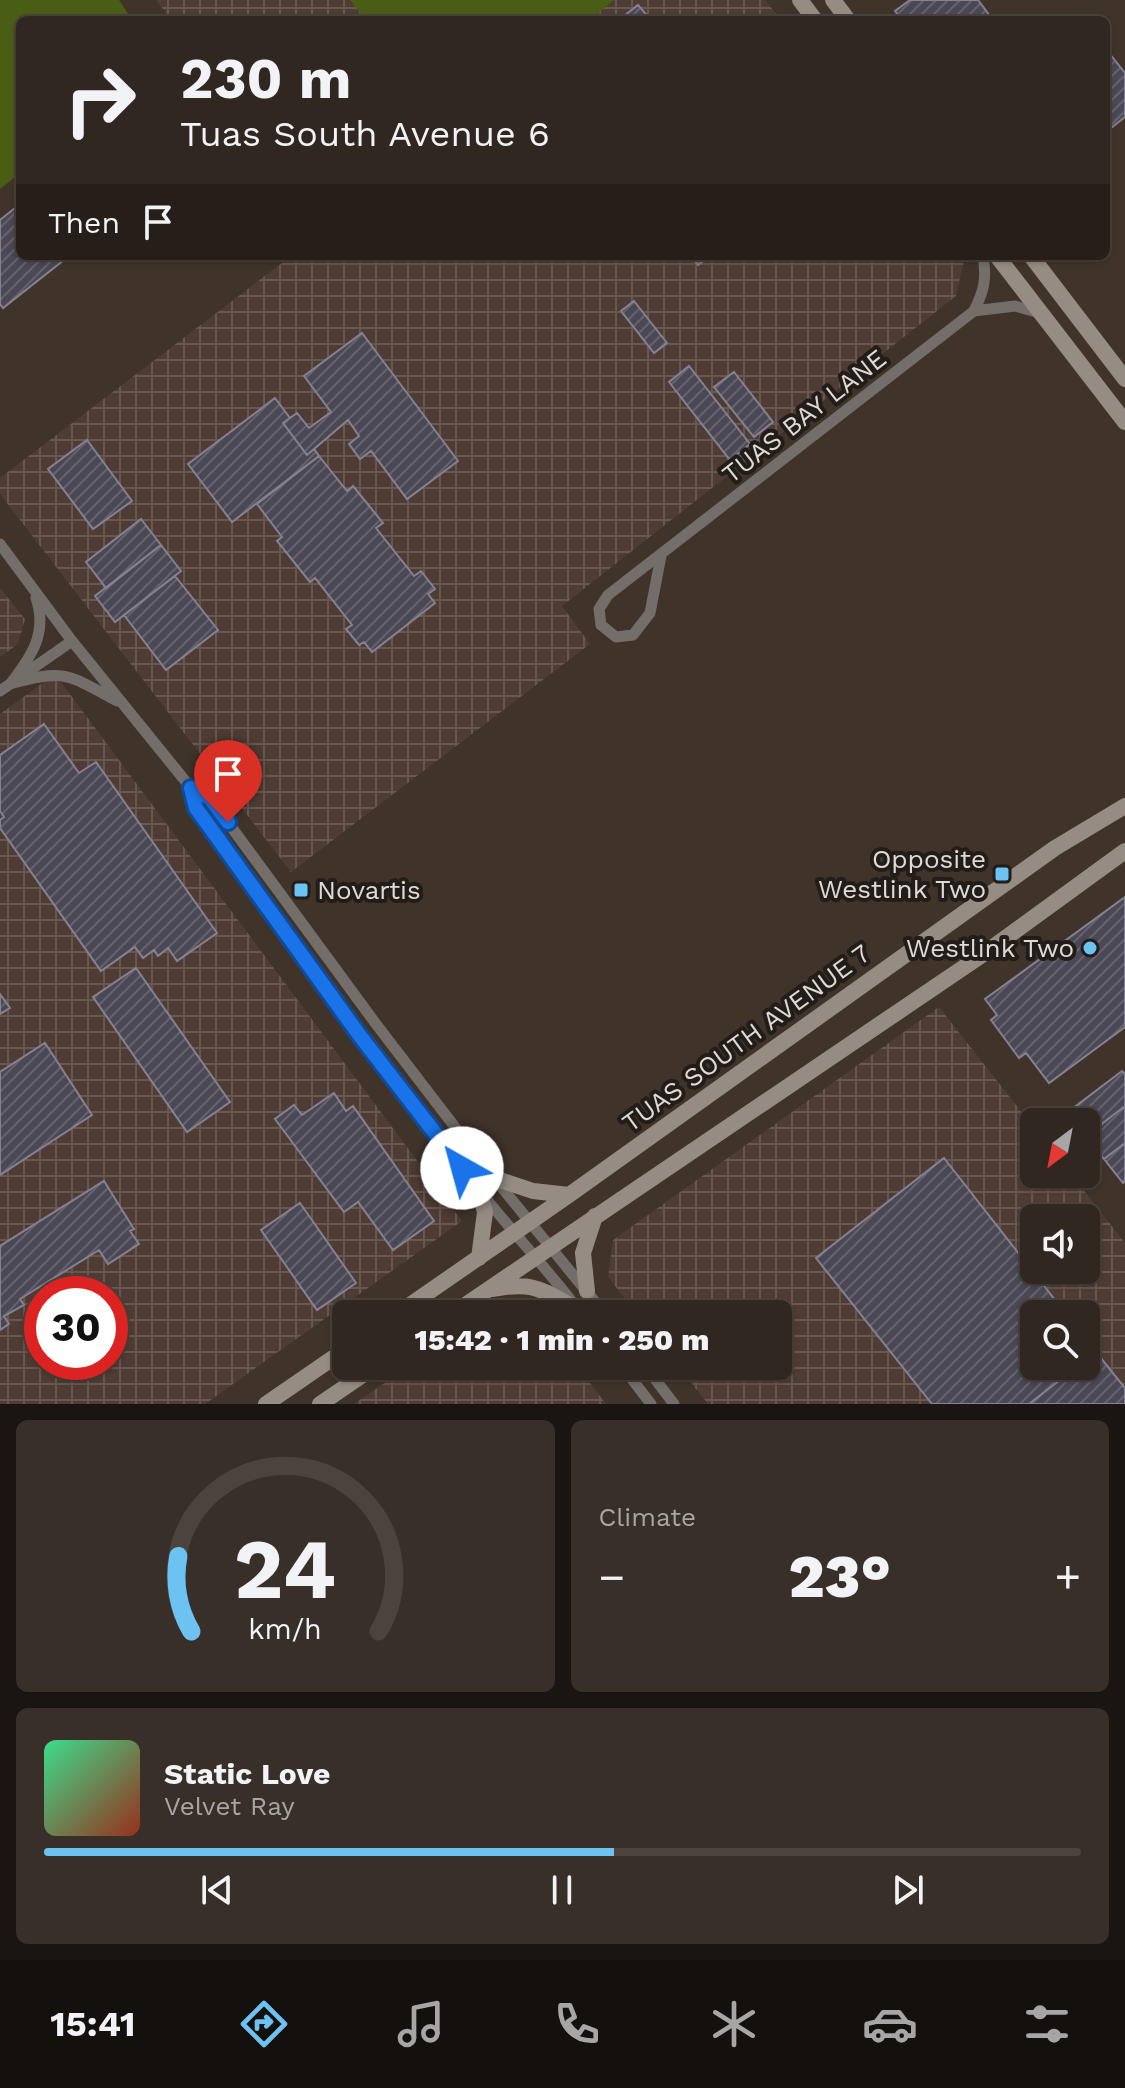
<!DOCTYPE html>
<meta charset="utf-8">
<style>
body{margin:0;font-family:"Work Sans",sans-serif;background:#382f29;color:#f1f3f6;height:100vh;display:flex;flex-direction:column;font-size:30px;white-space:nowrap}
*{box-sizing:border-box;margin:0}
p{font-size:26px;color:#a8a5a5}
.icon{flex:none;width:44px;height:44px;fill:none;stroke:currentColor;stroke-width:2;stroke-linecap:round;stroke-linejoin:round}
.map{position:relative;height:1404px;overflow:hidden}
.drawer{display:flex;flex-direction:column;gap:16px;padding:16px;background:#1a1512;flex:1}
.drawer>*{flex:none}
.banner{position:absolute;left:16px;top:16px;width:1094px;height:244px;border-radius:12px;box-shadow:0 2px 6px #0004,0 0 0 2px #4b443e;background:#302720;color:#f1f3f6;overflow:hidden}
.needle{width:52px;rotate:212deg}
.buttons{position:absolute;left:1020px;top:1108px;display:grid;gap:16px}
.buttons a{display:grid;place-items:center;width:80px;height:80px;border-radius:12px;background:#302720;box-shadow:0 2px 6px #0004,0 0 0 2px #4b443e;font-size:40px}
.speed{position:absolute;left:24px;top:1276px;display:flex;gap:16px;font-size:40px;font-weight:700;text-align:center}
.speed>*{display:grid;place-content:center;width:104px;height:104px;border-radius:50%;background:#302720;box-shadow:0 2px 6px #0004,0 0 0 2px #4b443e;line-height:1}
.speed .limit{border:12px solid #d22;background:#fff;color:#111}
.pin{position:absolute;display:grid;place-items:center;width:68px;height:68px;color:#fff;margin:-82px -34px;border-radius:50% 50% 50% 0;rotate:-45deg;box-shadow:0 0 8px #0007}
.pin .icon{rotate:45deg}
.me{position:absolute;width:88px;margin:-44px;rotate:322deg;stroke-linejoin:round;filter:drop-shadow(0 0 6px #0008)}
.turn{display:flex;align-items:center;gap:28px;height:168px;padding:0 32px;font-size:36px}
.turn .icon{width:104px;height:104px;stroke-width:2.5}
.turn b{display:block;font-size:56px;line-height:68px}
.then{display:flex;align-items:center;height:76px;padding:0 32px;background:#0003;gap:16px;font-size:30px}
.big{font-size:60px;font-weight:800;line-height:1.1}
.drawer .card{flex:1;display:flex;flex-direction:column;justify-content:center;gap:12px;min-width:0;padding:0 28px;border-radius:12px;background:#382f29}
.drawer .dial{align-items:center;gap:0}
.dial svg{height:208px;overflow:visible;fill:none;stroke:#4b443e;stroke-width:7;stroke-linecap:round;text-anchor:middle}
.dial text{fill:#f1f3f6;stroke:none}
.song{display:flex;align-items:center;gap:24px}
.cover{width:96px;height:96px;border-radius:12px;background:linear-gradient(135deg,hsl(150 70% 55%),hsl(10 70% 35%))}
.played{height:8px;border-radius:4px;background:linear-gradient(90deg,#6cc3f2 55%,#4b443e 55%)}
.keys{display:flex;justify-content:space-around;direction:ltr}
.heat{display:flex;justify-content:space-between;align-items:center;font-size:44px;direction:ltr}
.drawer .tiles{flex:1;display:grid;gap:16px;grid-template-columns:1fr 1fr}
.card:last-child{grid-column:span 2}
.trip{position:absolute;left:332px;top:1300px;width:460px;height:80px;border-radius:12px;background:#302720;box-shadow:0 2px 6px #0004,0 0 0 2px #4b443e;font-weight:800;line-height:80px;text-align:center}
.dock{display:flex;height:128px;justify-content:space-around;align-items:center;background:#13100d;color:#a8a5a5}
.dock .icon{width:56px;height:56px}
.dock .active{color:#6cc3f2}
.dock b{font-size:36px;color:#f1f3f6}
.map>svg:first-child{display:block}
.industrial{fill:url(#industrial-grid);fill-rule:evenodd}
.green{fill:#4a5d15}
.building{fill:url(#building-hatch);stroke:#848291;stroke-width:2}
.lines{fill:none;stroke-linecap:round;stroke-linejoin:round}
.street{stroke:#736e69;stroke-width:11}
.secondary{stroke:#958d84;stroke-width:16}
.route-casing{stroke:#114b97;stroke-width:20}
.route{stroke:#1a73e8;stroke-width:14}
.poi-dot{fill:#6cc3f2;stroke:#221d18;stroke-width:3}
.labels{text-anchor:middle;dominant-baseline:central;stroke-width:8;stroke-linejoin:round;paint-order:stroke}
.street-label{font-size:26px;fill:#e1d9d4;stroke:#221d18}
.poi-label{font-size:26px;fill:#e1d9d4;stroke:#221d18;text-anchor:end}
</style>
<div class="map">
<svg width="1125" height="1404" viewBox="0 0 1125 1404">
<defs>
<pattern id="industrial-grid" width="8" height="8" patternUnits="userSpaceOnUse" patternTransform="scale(2)"><rect width="8" height="8" fill="#4f3c34"/><path d="M0 4h8M4 0v8" fill="none" stroke="#685850"/></pattern>
<pattern id="building-hatch" width="6" height="6" patternUnits="userSpaceOnUse" patternTransform="scale(2)"><rect width="6" height="6" fill="#4b4856"/><path d="M-1 1l2-2M0 6l6-6M5 7l2-2" fill="none" stroke="#65626d"/></pattern>
</defs>
<rect width="100%" height="100%" fill="#40342a"/>
<path class="industrial" d="M156,0h609l16,20h-610z
M291,256h674l-9,40 -394,310 28,38 -299,228 -291,-378v-16z
M0,588l25,31 -7,25 -18,13z
M55,674l407,547 -257,183h-205v-690zM42,1294h68v68h-68z
M939,1007l95,121v46h37l54,69v161h-417l-30,-38h100v-52h-141l-29,-37 5,-37zM1034,1218h52v52h-52zM1034,1314h52v52h-52z
M409,1366h168l29,38h-252z"/>
<path class="green" d="M0,0h119l13,20h-112v153l-20,16z
M350,0h264l-24,20h-224z"/>
<path class="building" d="M910,0h68l15,20h-91l-7,-9z
M638,5l13,15h-32z
M1106,49l19,24v44l-19,15z
M20,204v52h49l-66,52 -3,-4v-84z
M691,256h18l-11,9z
M634,301l33,42 -13,10 -33,-42z
M362,333l96,128 -51,38 -36,-48 -11,8 -11,-15 10,-8 -11,-16 -41,35 -24,-32 14,-10 12,15 22,-16 -27,-36z
M689,366l61,78 -20,16 -61,-78z
M734,372l39,50 -19,15 -40,-50z
M275,398l15,20 -7,5 24,32 7,-6 5,7 -87,66 -44,-58z
M87,440l45,61 -39,28 -45,-60z
M319,456l28,35 6,-5 30,37 -7,5 38,48 7,-5 14,18 -7,5 7,9 -63,49 -8,-10 -5,3 -13,-16 6,-4 -37,-47 -5,4 -33,-41 5,-4 -25,-33z
M141,519l20,26 -55,43 -20,-26z
M161,545l20,26 -66,51 -20,-26z
M175,576l43,54 -52,40 -42,-55z
M44,724l35,49 17,-11 121,171 -40,28 -9,-13 -10,8 -4,-6 -11,8 -8,-11 -34,24 -101,-143v-8l4,-3 -4,-6v-56z
M1125,897v130l-76,56 -23,-30 -7,5 -28,-38 6,-5 -12,-16z
M136,968l94,134 -43,30 -94,-135z
M0,994l10,14 -10,6z
M45,1043l47,72 -92,60v-103z
M1122,1071l3,3v32l-39,30v-14h-10l-8,-10z
M334,1093l12,18 7,-5 81,115 -41,29 -35,-48 -14,10 -69,-93 19,-14 8,10z
M1125,1106v37l-21,16 -18,-23z
M1125,1143v38l-2,2 -19,-24z
M944,1158l122,156h-32v52h44l-49,38h-97l-116,-146z
M104,1181l30,48 -4,2 9,13 -31,20 -9,-14 -79,49 4,6 -20,11 5,8 -9,6v-84z
M300,1203l56,80 -39,27 -56,-80z
M1086,1339l10,13 -10,8z
M1096,1352l29,36v16h-96l49,-38h8v-6z"/>
<g class="lines">
<path class="street" d="M974,311c10,-20 13,-33 9,-55
M0,544l72,97 119,147 19,10 166,226 118,154 111,136
M661,556l-11,57 -17,22 -17,2 -15,-12 -2,-16 9,-14 366,-284 41,-5 25,7
M11,683c20,-26 37,-50 25,-85
M10,684c57,-16 58,-9 107,17
M0,691l72,-50
M191,788l5,20c92,127 184,254 280,378 31,40 66,77 97,117
M622,1366l29,38
M645,1366l29,38"/>
<path class="secondary" d="M800,0l15,20
M833,0l15,20
M997,256l128,166
M1031,256l94,123
M494,1178l39,13 36,4
M479,1258l6,-46 -6,-22
M493,1289c42,-8 48,1 84,20
M587,1291l-4,-38 12,-37
M397,1314l172,-119 486,-347 70,-42
M452,1314l533,-361 140,-102
M266,1404l80,-55
M320,1404l56,-38"/>
</g>
<g class="lines">
<g class="route-casing">
<path id="route" d="M228,822l-18,-24 -19,-10 5,20 164,228 102,132"/>
</g>
<use href="#route" class="route"/>
</g>
<g class="poi-dot">
<rect x="994" y="866" width="16" height="16" rx="4"/>
<rect x="293" y="882" width="16" height="16" rx="4"/>
<circle cx="1090" cy="948" r="8"/>
</g>
<g class="labels">
<g class="street-label">
<text transform="translate(804 416) rotate(-38)">TUAS BAY LANE</text>
<text transform="translate(746 1038) rotate(-36)">TUAS SOUTH AVENUE 7</text>
</g>
<g class="poi-label">
<text x="986" y="859">Opposite<tspan x="986" dy="30">Westlink Two</tspan></text>
<text x="317" y="890" text-anchor="start">Novartis</text>
<text x="1074" y="948">Westlink Two</text>
</g>
</g>
</svg>
<div class="buttons">
<a><svg class="needle" viewBox="-14 -14 28 28"><path d="M0-13l5 13h-10z" fill="#e53935"/><path d="M0 13l5-13h-10z" fill="#a8a5a5"/></svg></a>
<a><svg class="icon" aria-label="sound" viewBox="0 0 24 24"><path d="M4 9h4l5-4v14l-5-4H4zM17 9q2 3 0 6"/></svg></a>
<a><svg class="icon" aria-label="search" viewBox="0 0 24 24"><circle cx="10" cy="10" r="6"/><path d="M15 15l6 6"/></svg></a>
</div>
<div class="speed"><div class="limit">30</div></div>
<div class="pin" style="left:228px;top:822px;background:#d93025"><svg class="icon" aria-label="arrive" viewBox="0 0 24 24"><path d="M6 21V4h12l-3 4 3 4H6"/></svg></div>
<svg class="me" style="left:462px;top:1168px" viewBox="-20 -20 40 40"><circle r="19" fill="#fff"/><path d="M0-13L10 11 0 6-10 11z" fill="#1a73e8"/></svg>
<div class="trip">15:42 · 1 min · 250 m</div>
<div class="banner">
<div class="turn"><svg class="icon" aria-label="right" viewBox="0 0 24 24"><path d="M7 20v-9h11M14 6l5 5-5 5"/></svg><div><b>230 m</b>Tuas South Avenue 6</div></div>
<div class="then">Then<svg class="icon" aria-label="arrive" viewBox="0 0 24 24"><path d="M6 21V4h12l-3 4 3 4H6"/></svg></div>
</div>
</div>
<section class="drawer">
<div class="tiles">
<div class="card dial"><svg viewBox="0 0 100 80">
<path d="M14 69A42 42 0 1 1 86 69"/>
<path d="M14 69A42 42 0 0 1 9 40" stroke="#6cc3f2"/>
<text x="50" y="56" font-size="32" font-weight="700">24</text>
<text x="50" y="72" font-size="11">km/h</text>
</svg></div>
<div class="card"><p>Climate</p>
<div class="heat"><a>−</a><b class="big">23°</b><a>+</a></div>
</div>
<div class="card">
<div class="song"><i class="cover"></i><div><b>Static Love</b><p>Velvet Ray</p></div></div>
<div class="played"></div>
<div class="keys"><svg class="icon" aria-label="previous" viewBox="0 0 24 24"><path d="M18 5L8 12l10 7zM5 5v14"/></svg><svg class="icon" aria-label="pause" viewBox="0 0 24 24"><path d="M8 5v14M16 5v14"/></svg><svg class="icon" aria-label="next" viewBox="0 0 24 24"><path d="M6 5l10 7-10 7zM19 5v14"/></svg></div>
</div>
</div>
</section>
<nav class="dock">
<b>15:41</b>
<svg class="icon active" aria-label="directions" viewBox="0 0 24 24"><path d="M12 3l9 9-9 9-9-9zM9 14v-3h6M13 9l2 2-2 2"/></svg>
<svg class="icon" aria-label="music" viewBox="0 0 24 24"><path d="M9 18V5l10-2v13"/><circle cx="6" cy="18" r="3"/><circle cx="16" cy="16" r="3"/></svg>
<svg class="icon" aria-label="phone" viewBox="0 0 24 24"><path d="M5 4h4l2 5-3 2q2 4 5 5l2-3 5 2v4C11 20 4 13 5 4z"/></svg>
<svg class="icon" aria-label="climate" viewBox="0 0 24 24"><path d="M12 3v18M4 7l16 10M4 17L20 7"/></svg>
<svg class="icon" aria-label="car" viewBox="0 0 24 24"><path d="M5 17H2v-5l4-1 3-4h7l3 4 3 1v5h-3M9 17h6M6 11h13"/><circle cx="7" cy="17" r="2"/><circle cx="17" cy="17" r="2"/></svg>
<svg class="icon" aria-label="filters" viewBox="0 0 24 24"><path d="M4 7h16M4 17h16"/><circle cx="9" cy="7" r="2"/><circle cx="15" cy="17" r="2"/></svg>
</nav>
